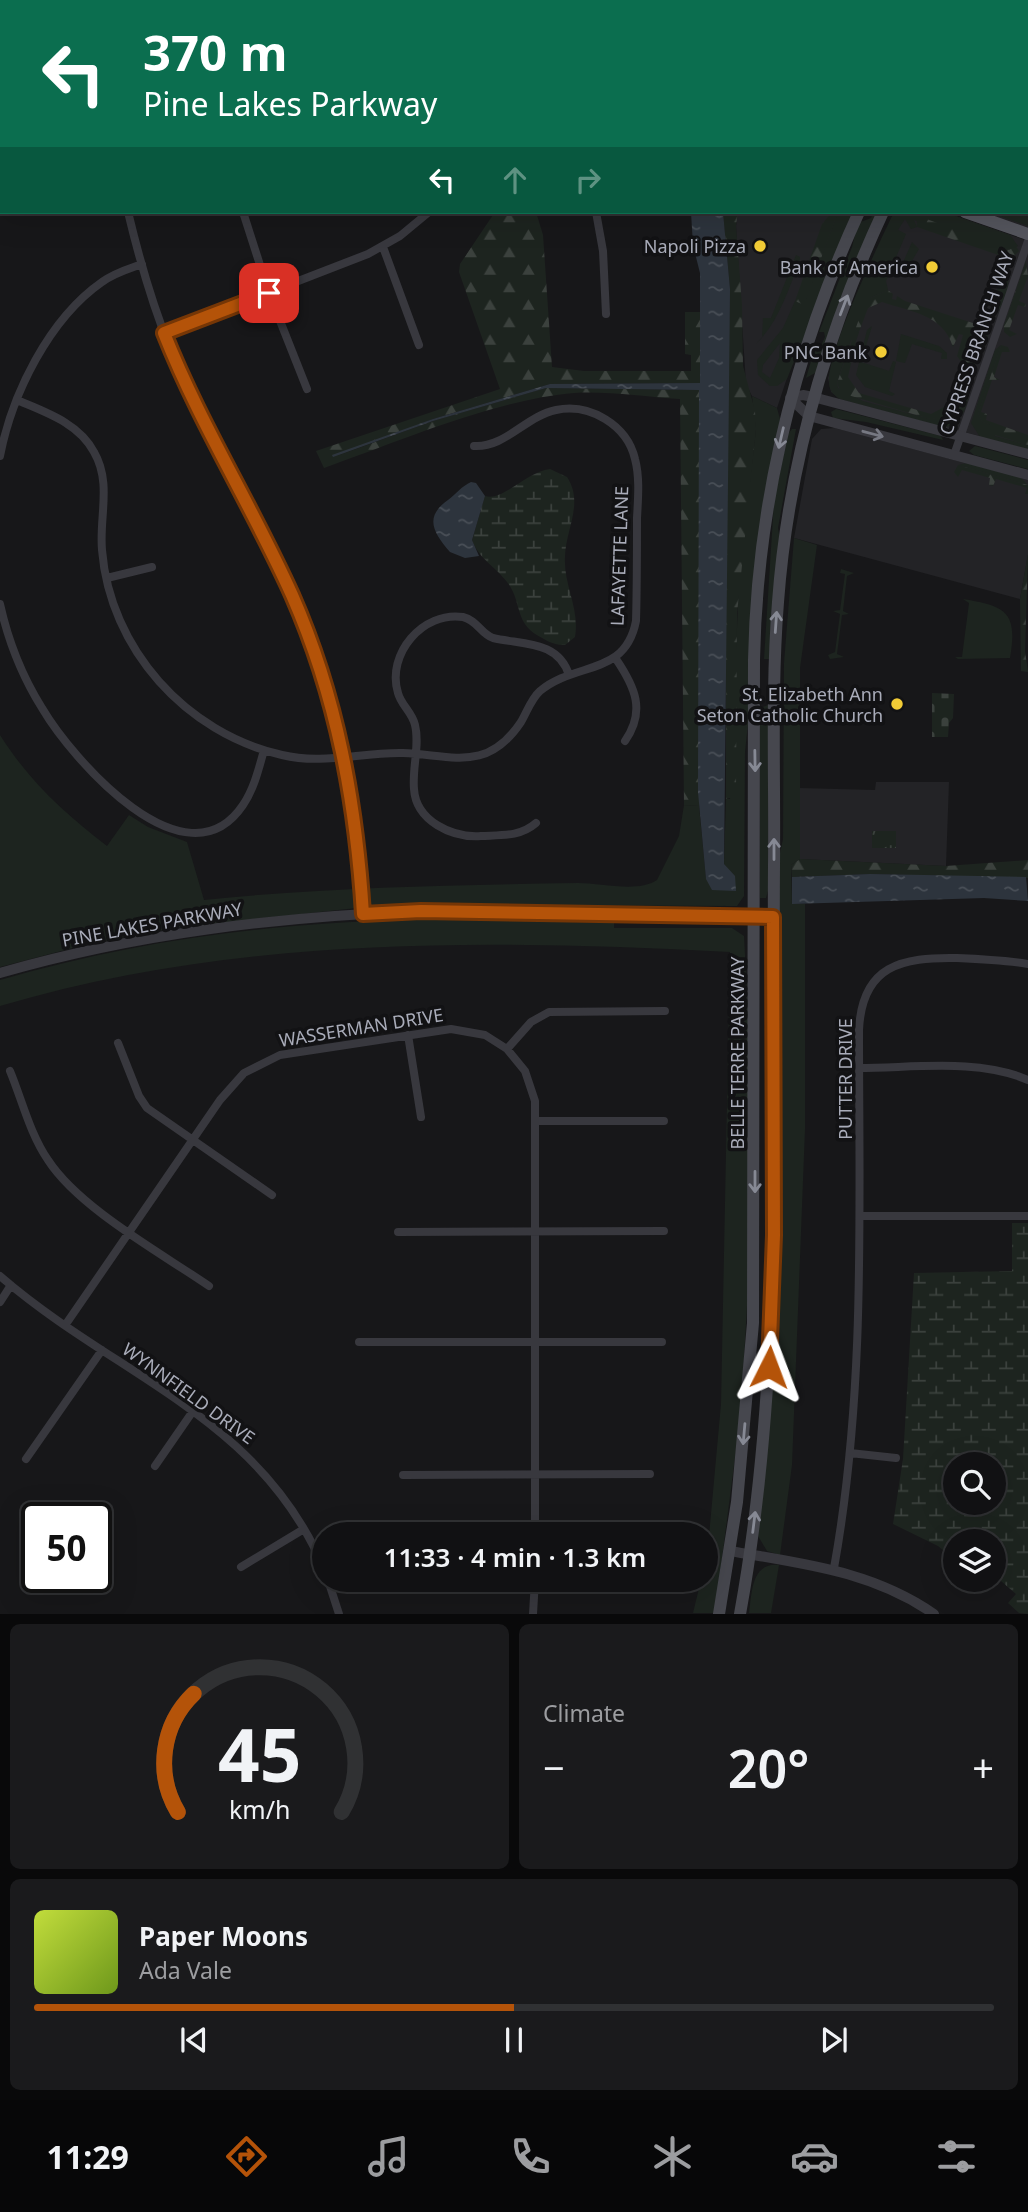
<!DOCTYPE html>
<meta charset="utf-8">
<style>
body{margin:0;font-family:"Noto Sans",sans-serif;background:#1a1a1c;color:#f1f3f6;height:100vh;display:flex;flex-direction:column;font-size:26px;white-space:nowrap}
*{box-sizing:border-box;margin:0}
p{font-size:23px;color:#9c9da0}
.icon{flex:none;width:38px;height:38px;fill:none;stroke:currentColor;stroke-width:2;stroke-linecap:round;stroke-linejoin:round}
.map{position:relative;height:1614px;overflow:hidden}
.sheet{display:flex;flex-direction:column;gap:10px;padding:10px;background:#09090a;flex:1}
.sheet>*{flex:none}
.guide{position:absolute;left:0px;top:0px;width:1029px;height:214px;box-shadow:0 7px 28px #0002,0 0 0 2px #303133;background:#0b6e4f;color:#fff;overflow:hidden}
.fabs{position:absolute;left:943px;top:1452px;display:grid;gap:14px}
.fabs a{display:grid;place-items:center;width:63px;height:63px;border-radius:50%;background:#111113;box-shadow:0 7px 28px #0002,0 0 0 2px #303133;font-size:35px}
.speed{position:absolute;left:21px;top:1502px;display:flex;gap:14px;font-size:35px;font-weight:700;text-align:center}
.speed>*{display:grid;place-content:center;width:91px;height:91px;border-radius:50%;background:#111113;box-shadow:0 7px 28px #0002,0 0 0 2px #303133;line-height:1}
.speed .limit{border:4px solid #111;border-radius:10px;background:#fff;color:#111}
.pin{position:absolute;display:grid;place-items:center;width:60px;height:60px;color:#fff;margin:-30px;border-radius:14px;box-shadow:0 4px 10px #0006}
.me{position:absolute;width:77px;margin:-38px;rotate:3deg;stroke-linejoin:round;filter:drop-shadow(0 0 5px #0008)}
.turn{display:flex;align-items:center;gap:24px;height:147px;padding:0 28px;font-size:32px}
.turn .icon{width:91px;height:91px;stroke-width:2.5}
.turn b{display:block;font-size:49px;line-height:60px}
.lanes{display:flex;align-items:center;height:66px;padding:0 28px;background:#0003;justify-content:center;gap:35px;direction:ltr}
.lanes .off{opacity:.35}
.big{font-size:52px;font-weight:600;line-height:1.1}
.sheet .card{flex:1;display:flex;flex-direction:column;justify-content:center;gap:10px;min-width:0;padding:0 24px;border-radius:10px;background:#1a1a1c}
.sheet .dial{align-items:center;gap:0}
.dial svg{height:182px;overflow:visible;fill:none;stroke:#303133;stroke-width:7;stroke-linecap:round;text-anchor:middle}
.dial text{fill:#f1f3f6;stroke:none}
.song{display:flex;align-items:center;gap:21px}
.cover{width:84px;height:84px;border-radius:10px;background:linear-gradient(135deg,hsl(70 70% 55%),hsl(80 70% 35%))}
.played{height:7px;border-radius:4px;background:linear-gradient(90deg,#b45309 50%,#303133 50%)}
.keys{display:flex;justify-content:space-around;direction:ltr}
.heat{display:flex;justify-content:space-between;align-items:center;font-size:38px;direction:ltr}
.sheet .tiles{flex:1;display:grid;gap:10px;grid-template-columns:1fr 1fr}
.card:last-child{grid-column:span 2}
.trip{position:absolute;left:312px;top:1522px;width:406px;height:70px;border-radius:35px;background:#111113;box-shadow:0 7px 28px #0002,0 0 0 2px #303133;font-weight:600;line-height:70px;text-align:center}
.tab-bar{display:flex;height:112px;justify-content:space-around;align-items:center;background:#070708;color:#9c9da0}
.tab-bar .icon{width:49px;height:49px}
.tab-bar .selected{color:#b45309}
.tab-bar b{font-size:32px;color:#f1f3f6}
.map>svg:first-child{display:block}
.built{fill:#232326}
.grass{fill:#1d241f;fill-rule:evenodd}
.forest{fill:url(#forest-firs)}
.wetland{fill:url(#wetland-marsh);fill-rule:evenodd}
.cemetery{fill:url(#cemetery-stones)}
.park{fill:url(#park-tufts)}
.water{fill:url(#water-ripples)}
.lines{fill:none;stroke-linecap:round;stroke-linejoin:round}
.minor{stroke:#38383e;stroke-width:8}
.tertiary{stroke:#38383e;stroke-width:10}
.secondary{stroke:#46474e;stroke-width:12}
.primary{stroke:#54555d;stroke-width:12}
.oneway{stroke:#868994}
.oneway2{stroke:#767882}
.route-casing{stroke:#753606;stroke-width:18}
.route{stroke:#b45309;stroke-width:12}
.poi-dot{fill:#f2cc36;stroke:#121214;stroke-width:2.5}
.labels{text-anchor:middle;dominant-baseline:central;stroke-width:7;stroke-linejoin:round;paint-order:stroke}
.poi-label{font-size:18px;fill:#a9acb9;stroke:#121214;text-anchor:end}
.street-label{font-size:18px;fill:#a9acb9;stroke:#121214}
</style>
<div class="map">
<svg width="1028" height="1614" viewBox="0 0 1028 1614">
<defs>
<pattern id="forest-firs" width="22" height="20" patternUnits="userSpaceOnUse" patternTransform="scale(1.75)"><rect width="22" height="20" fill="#1d241f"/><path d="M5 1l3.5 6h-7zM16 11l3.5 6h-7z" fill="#3b413d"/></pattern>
<pattern id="wetland-marsh" width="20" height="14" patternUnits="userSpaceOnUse" patternTransform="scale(1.75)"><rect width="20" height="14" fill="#1d241f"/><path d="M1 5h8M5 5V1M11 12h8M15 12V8" fill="none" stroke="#3b413d"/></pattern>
<pattern id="cemetery-stones" width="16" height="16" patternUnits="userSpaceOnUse" patternTransform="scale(1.75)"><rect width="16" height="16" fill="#1d241f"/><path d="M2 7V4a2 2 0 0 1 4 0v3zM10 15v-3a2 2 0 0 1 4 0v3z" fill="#3b413d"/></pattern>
<pattern id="park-tufts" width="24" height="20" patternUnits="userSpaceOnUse" patternTransform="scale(1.75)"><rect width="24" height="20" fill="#1d241f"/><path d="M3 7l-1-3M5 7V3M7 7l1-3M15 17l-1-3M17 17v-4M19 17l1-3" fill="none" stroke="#3b413d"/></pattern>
<pattern id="water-ripples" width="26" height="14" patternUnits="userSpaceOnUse" patternTransform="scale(1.75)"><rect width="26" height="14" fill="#2d343d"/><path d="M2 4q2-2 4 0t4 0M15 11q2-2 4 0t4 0" fill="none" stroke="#494f57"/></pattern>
</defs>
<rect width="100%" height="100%" fill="#171719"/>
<path class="built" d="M694,0h287l-2,2z
M1028,0v231l-52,-19h51v-210h-2z
M738,212h116l-60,145 -17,51 -25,-12 -6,-12 -10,-158z
M894,212h50l84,29v208l-188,-50 -9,-7 -3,-14 16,-48z
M835,428l193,52v74l-8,45 -226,-61 18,-99 9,-10z
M876,782h73l-3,84 -146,-7 -1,-71 76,2z"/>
<path class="grass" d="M1027,206l1,20 -34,-12 33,-2z
M838,212h16l-67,167 -10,7h-7l-12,-11 -1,-15 26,-32 12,-27 9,3zM780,343l-1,15 -9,20 -8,-6 1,-7z
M873,212h5l-61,160 -11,6 8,-27 4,1 7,-15 -1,-5h-5l33,-85 6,-24 13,-5z
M894,212h50l66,23 8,11 -9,4 -95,-30 3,7 -6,2 -6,-10 -7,11 8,4 -20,47 2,9 -18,8 -15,32 4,2 -3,9 -5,-1 -14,43 1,5 25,13 67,18 20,-2 10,-33 -6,-2 7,-2 7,7c2,16 -6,39 -25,40l-103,-28c-8,-5 -11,-9 -11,-18 -1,-31 49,-136 65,-169z
M912,242l7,7 -13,22 -4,-6z
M796,255l4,2v3c-13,33 -21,61 -44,84l6,-6 1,-20h8z
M999,265l8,5c5,12 -4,40 -15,47h-8l-2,-4 7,2 7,-21 -6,-4 7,1 7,-21 -6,-2z
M979,325l7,4 2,9 -10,26 -14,2 13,-14 1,-13 5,-4z
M872,326l-11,36 28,9 4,-10 3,1 -7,29 6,3 -3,2 -27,-9 -9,-12 11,-45z
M901,334l38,12 8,7v6h-6l1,-6 -30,-9 -7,19 -9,-2z
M1001,345l-23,69 4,8 11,3 2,11 33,9v4l-48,-12 -9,-14 24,-73z
M752,396l25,12 3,11 -35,333 -1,144 -7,10 -353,-1 -210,23 -86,16 -88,23v-232c30,47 63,77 107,111l22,-31 19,12 39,15 17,58c124,-13 250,-15 374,-17 23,0 60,10 79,-3l22,-44 5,-31 15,1 7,72 23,-5 -5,-9 2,-65h4l9,-220 17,-150z
M836,409l105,27 2,4 -77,-18 -33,-4 -2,-6z
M792,429h4l-18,99 2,12 -11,119h-5l10,-158 14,-67z
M975,446l53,14v9l-54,-14 -5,-4z
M967,463l54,15 7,7 -70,-20z
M794,538l23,7 -17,123v191l-9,6 1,39h13v225l-13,336 -12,90 -13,-4 -9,-15 9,-86 12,-592 4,-19 1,-176z
M841,569l13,4 -7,3 -4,35 6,3 -7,1 -5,39 7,3 -14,2 -2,-4 7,-3 5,-38 -7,-3 7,-1 5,-36 -5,-1z
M963,599c43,7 55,13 47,59l-52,1 -3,-2h7l7,-54z
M768,705v186l-2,7h-6v-190z
M443,919l171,4v5h118l12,8 5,97 -1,256 -7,122 -26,202h-22l8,-33h4l16,-176 9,-452c-243,-13 -494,-16 -730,54v-26c148,-43 289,-59 443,-61z
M779,1565l-8,48h-22c3,-20 2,-51 30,-48z"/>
<path class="forest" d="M495,212h41l7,23 9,132 32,4h107v-16l-6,-1v-42h15v71l-150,1 -117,35 -99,38 99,-36 113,-33 154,2 -1,416 -15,-1 -4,-406c-35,-2 -72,-8 -106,-6 -77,6 -177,49 -250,75l-8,-17 184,-62 -41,-117 1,-8z
M723,212h15l-2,14 6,79 1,61 12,45 1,18 -19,185 -1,178 -2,5 -8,2v-348l4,-162z
M832,212h6l-34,93 -9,-4 27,-77z
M916,215l93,35 7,-4 3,5 -6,6h-9l-87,-30z
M1026,261l2,15 -9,25 7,3 -1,3 -7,-2 -9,25 8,4 -7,3 -6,-5v-7z
M888,290l5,4 -1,5 4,1 1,-4 8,5 74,24 4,3 1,9 -6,3 5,7 -8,8 -1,7 -10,4 -7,-10 6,-21 -4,-1 -6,13c-10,-33 -42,-35 -71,-45l-14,6 -9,24 -4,-2 11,-30z
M852,340l4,1 -8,36 11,16 72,21 13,-7 7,2 7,-20 -6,-4 8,-1 5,6 -7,7 -8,21 -20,1 -89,-26 -4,-10z
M1001,345l7,2 2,5h-8l-8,25 6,3h-8l-11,32 6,2 -1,6 42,15v10l-40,-12 4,-8 -10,-3 -4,-8z
M958,465l70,20v9h-3l2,-6 -31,-9 -3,7 -4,-1 1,-7 -28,-8 -4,7 -4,-5z
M1028,554l-3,97 3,21 -7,-1 -1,-72z
M800,859l146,7 82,-6v18l-157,-4 -79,3 -1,-12z"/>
<path class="wetland" d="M550,469l17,8c17,26 -1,51 -2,79 -2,29 15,52 10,81l-10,8c-8,0 -14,-2 -21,-6 -32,-15 -20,-35 -37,-57 -12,-16 -28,-23 -35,-42l13,-44c17,6 43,-25 65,-27z
M1012,1223h16v391l-9,-1 -11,-10 8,-9 -22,-19v-33h-38l-1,18 -17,-14 -45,-22 10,-65 11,-186 98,-2zM956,1465h38v38h-38z"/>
<path class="cemetery" d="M932,693l22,1 -1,24 -4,5 -1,14h-16z"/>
<path class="park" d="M872,831h24v17h-24z"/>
<path class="water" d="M691,212h32l7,77 -6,575 11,12 1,15 -24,-1 -6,-11 -8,-87 1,-402 -153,-2 -113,33 -100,36 -1,-2 101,-36 117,-35 150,-1v-110l-7,-28z
M471,482l5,1 9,13 -13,44 7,16 -14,2 -15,-6c-17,-20 -26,-35 -2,-52 8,-6 14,-14 23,-18z
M870,874l156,3 2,24 -44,-3 -192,6v-27z"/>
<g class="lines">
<path class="minor" d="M97,0l1,2
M211,0v2
M372,0l1,2
M489,0v2
M0,88l2,-1
M128,212c11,46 24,92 42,136 36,85 85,163 122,247 45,102 63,208 71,319
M243,212l26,81 38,96
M596,212l7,39 3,63
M383,247l36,98
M164,333l204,-79 32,-18 29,-24
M17,400c28,12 62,23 77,52 18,31 5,65 8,98 8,99 84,183 180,205 41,10 79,-3 121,-2 49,2 84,20 118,-31 6,-10 10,-23 19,-31 36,-30 85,-14 96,-70 1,-34 1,-69 1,-103 1,-19 3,-40 -2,-59 -8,-34 -45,-56 -79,-49 -30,6 -51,38 -82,36
M954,455l74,-214
M0,456c12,-62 49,-137 102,-174 12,-9 26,-13 40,-18
M107,578l45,-11
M0,604c8,36 22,72 42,104 30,51 144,182 201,97 11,-16 16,-37 21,-55
M616,659c19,28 30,52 9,82
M536,823c-16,14 -35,12 -55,13 -29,2 -65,-15 -67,-47 -2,-21 6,-44 1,-64 -3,-13 -14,-20 -17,-32 -12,-39 25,-82 65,-76 14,3 18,17 30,21 29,7 65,2 76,37
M408,1035l13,82
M118,1043l21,53 8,12 125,87
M507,1049l24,-27 18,-10 116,-1
M859,1068c54,0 119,-10 169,12
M10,1071c12,29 20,63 38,89 31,48 113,93 161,126
M536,1121h128
M861,1216h167
M398,1232l266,-1
M0,1276c115,100 261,141 324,293
M0,1302l11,-17
M66,1324l154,-224 24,-27 36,-18 171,-26 34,6 22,14 18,22 10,30v434
M359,1342h303
M850,1453l46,5
M26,1459l76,-109
M155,1466l38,-55
M403,1475l247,-1
M241,1567l63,-38
M834,1568c32,-177 25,-359 25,-538 3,-65 43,-73 98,-72 24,1 47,2 71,6
M328,1580l11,34
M447,1585h188
M533,1614l2,-34"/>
<path class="tertiary" d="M1028,454l-215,-57 -10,-2 -13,3 19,18 219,59
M0,973c138,-40 278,-56 421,-62l352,6
M730,1551c74,13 142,20 204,63"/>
<path class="secondary" d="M988,2l2,-2
M1016,2l1,-2
M719,1614l18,-112 16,-179 1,-663c3,-157 40,-306 105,-448
M740,1614c45,-247 32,-498 34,-748 1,-88 -3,-176 4,-264 10,-136 48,-267 105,-390"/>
<path class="primary" d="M681,0l1,2
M965,212l63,22"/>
</g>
<defs><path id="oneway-shaft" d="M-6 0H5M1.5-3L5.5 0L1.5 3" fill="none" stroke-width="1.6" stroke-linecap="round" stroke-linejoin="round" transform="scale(1.75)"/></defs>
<g class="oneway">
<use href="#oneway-shaft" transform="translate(844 305) rotate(-69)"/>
<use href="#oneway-shaft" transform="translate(781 438) rotate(103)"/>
<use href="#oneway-shaft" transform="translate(776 622) rotate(-86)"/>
<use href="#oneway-shaft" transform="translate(755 761) rotate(89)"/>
<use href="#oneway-shaft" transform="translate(774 849) rotate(-90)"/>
<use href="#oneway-shaft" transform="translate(755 1182) rotate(90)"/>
<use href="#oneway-shaft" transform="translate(744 1434) rotate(95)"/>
<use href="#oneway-shaft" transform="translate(754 1522) rotate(-83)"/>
</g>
<use class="oneway2" href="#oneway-shaft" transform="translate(873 434) rotate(15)"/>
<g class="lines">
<g class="route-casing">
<path id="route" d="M269,293l-105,40c36,91 88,173 128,262 45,102 64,208 71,319l58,-3 352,6 1,318 -5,132"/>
</g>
<use href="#route" class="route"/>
</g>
<g class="poi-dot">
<circle cx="760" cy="246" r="7"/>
<circle cx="932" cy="267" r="7"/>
<circle cx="881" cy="352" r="7"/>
<circle cx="897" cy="704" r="7"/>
</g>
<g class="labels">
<g class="poi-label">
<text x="746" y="246">Napoli Pizza</text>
<text x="918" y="267">Bank of America</text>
<text x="867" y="352">PNC Bank</text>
<text x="883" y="694">St. Elizabeth Ann<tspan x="883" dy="21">Seton Catholic Church</tspan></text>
</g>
<g class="street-label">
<text transform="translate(976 343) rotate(-71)">CYPRESS BRANCH WAY</text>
<text transform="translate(619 556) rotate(-88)">LAFAYETTE LANE</text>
<text transform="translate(152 924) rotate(-10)">PINE LAKES PARKWAY</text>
<text transform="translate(361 1027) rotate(-9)">WASSERMAN DRIVE</text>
<text transform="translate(737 1053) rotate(-90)">BELLE TERRE PARKWAY</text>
<text transform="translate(845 1079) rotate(-90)">PUTTER DRIVE</text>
<text transform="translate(189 1393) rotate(36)">WYNNFIELD DRIVE</text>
</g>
</g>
</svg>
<div class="fabs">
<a><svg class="icon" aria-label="search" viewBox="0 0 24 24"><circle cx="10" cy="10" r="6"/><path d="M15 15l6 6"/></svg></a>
<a><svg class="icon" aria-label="layers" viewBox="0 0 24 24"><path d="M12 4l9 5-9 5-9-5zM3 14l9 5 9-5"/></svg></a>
</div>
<div class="speed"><div class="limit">50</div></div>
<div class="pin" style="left:269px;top:293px;background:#d93025"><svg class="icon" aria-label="arrive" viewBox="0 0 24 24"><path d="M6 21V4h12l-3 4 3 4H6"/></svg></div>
<svg class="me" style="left:769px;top:1367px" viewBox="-20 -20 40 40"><path d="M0-17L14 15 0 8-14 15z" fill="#b45309" stroke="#fff" stroke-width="4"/></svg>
<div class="trip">11:33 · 4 min · 1.3 km</div>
<div class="guide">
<div class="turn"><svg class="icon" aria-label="left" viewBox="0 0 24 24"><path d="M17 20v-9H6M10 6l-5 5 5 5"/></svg><div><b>370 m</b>Pine Lakes Parkway</div></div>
<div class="lanes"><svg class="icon" aria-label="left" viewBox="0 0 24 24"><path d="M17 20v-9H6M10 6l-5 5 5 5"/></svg><svg class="icon off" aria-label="ahead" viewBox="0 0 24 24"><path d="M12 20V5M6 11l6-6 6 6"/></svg><svg class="icon off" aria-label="right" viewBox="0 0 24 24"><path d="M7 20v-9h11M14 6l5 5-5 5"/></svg></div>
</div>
</div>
<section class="sheet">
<div class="tiles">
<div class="card dial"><svg viewBox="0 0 100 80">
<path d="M14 69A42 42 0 1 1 86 69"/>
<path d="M14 69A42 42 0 0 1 21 17" stroke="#b45309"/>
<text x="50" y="56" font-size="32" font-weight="700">45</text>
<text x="50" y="72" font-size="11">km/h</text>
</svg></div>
<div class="card"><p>Climate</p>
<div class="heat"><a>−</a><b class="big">20°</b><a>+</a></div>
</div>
<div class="card">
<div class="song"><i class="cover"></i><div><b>Paper Moons</b><p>Ada Vale</p></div></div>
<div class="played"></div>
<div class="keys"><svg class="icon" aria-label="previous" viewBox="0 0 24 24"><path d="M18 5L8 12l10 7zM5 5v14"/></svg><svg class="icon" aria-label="pause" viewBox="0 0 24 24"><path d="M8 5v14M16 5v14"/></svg><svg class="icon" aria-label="next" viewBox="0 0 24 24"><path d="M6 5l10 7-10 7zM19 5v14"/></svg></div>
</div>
</div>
</section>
<nav class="tab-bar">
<b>11:29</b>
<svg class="icon selected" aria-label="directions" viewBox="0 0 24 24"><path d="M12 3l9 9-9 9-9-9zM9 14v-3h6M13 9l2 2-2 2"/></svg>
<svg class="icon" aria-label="music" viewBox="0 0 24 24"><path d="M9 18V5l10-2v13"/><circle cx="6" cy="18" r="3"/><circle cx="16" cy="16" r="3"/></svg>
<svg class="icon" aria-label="phone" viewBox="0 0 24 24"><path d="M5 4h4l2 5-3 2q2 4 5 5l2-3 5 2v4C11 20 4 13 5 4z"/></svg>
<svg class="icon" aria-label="climate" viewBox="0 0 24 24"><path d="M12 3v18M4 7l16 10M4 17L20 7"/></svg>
<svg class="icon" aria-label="car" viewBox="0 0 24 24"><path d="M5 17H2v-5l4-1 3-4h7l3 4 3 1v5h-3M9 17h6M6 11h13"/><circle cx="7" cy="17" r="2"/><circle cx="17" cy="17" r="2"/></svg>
<svg class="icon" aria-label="filters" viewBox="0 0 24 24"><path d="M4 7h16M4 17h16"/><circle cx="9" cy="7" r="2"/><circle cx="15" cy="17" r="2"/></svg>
</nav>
